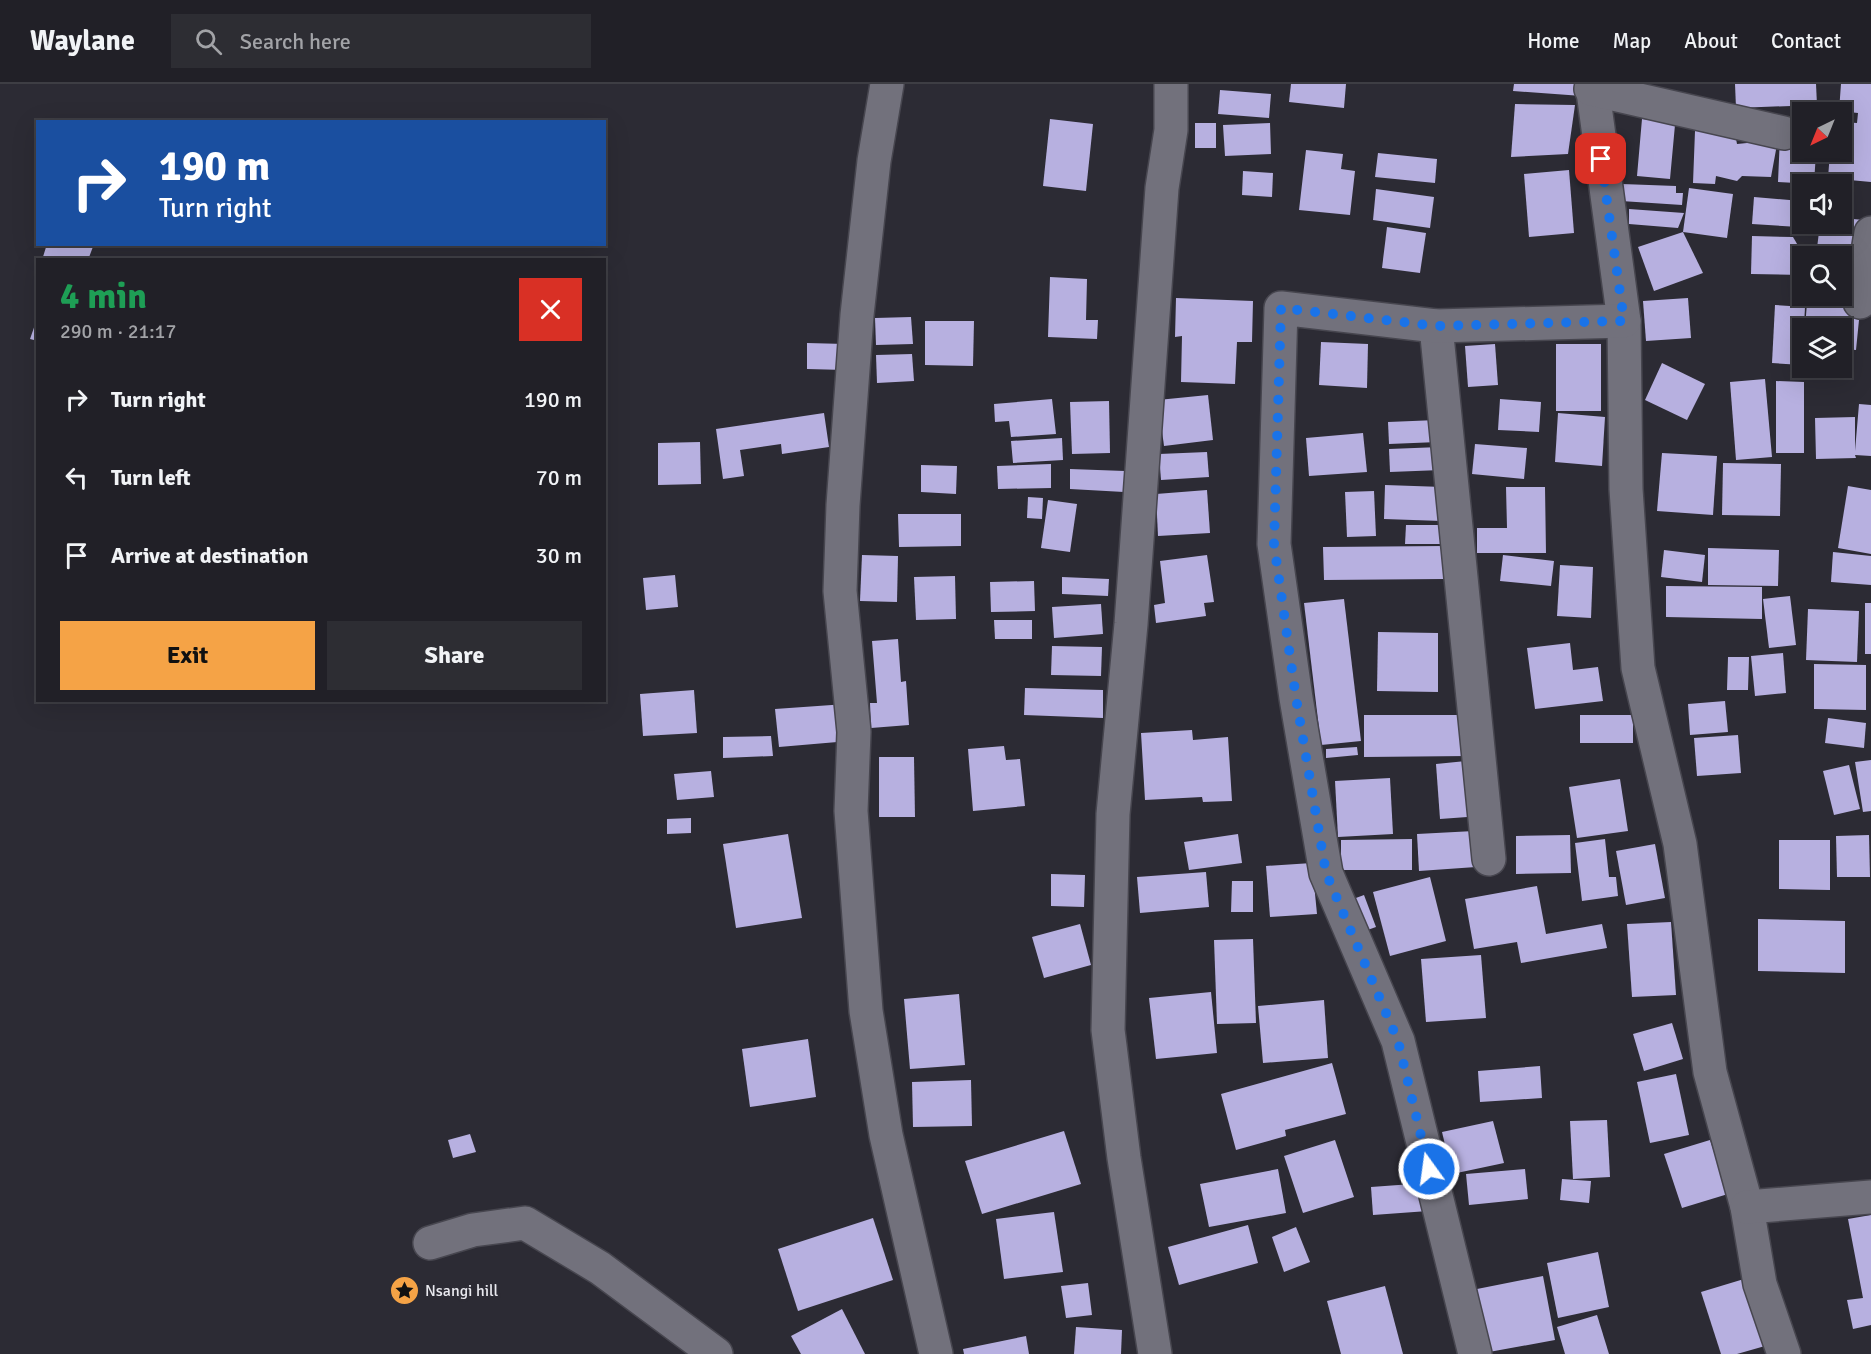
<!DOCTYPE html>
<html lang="en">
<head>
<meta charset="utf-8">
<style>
  :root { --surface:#212027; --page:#2d2d33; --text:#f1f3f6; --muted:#a2a3a7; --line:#3e3e44; --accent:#f5a346 }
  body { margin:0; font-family:Signika,sans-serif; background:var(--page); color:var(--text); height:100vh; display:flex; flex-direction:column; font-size:22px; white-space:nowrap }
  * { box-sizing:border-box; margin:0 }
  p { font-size:20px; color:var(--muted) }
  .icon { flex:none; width:33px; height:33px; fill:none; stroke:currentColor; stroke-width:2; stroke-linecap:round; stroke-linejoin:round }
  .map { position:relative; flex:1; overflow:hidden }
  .panel { position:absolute; left:36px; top:174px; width:570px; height:444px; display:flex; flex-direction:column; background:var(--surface); border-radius:0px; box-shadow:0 6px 24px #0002,0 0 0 2px var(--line) }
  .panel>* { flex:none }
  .banner { position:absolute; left:36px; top:36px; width:570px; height:126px; border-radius:0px; box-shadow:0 6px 24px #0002,0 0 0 2px var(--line); background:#1a4fa0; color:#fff; overflow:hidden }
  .needle { width:39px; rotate:223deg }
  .tools { position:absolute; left:1792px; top:18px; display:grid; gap:12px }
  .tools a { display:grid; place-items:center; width:60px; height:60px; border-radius:0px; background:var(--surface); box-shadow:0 6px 24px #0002,0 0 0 2px var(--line); font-size:30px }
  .pin { position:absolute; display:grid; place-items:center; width:51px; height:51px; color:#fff; margin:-26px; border-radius:12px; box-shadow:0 3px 9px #0006 }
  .me { position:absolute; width:66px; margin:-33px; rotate:346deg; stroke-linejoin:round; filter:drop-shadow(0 0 4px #0008) }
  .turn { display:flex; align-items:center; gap:21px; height:126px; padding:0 24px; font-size:27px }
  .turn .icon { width:78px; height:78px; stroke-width:2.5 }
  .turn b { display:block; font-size:42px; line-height:51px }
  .round { display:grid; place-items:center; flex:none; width:63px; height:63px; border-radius:0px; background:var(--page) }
  .overview { display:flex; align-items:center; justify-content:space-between; height:102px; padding:0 24px }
  h1 { font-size:36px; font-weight:800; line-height:45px; color:#1e9e55 }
  .action { display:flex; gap:12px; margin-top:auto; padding:12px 24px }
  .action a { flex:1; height:69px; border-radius:0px; background:var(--accent); color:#111; font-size:24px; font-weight:800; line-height:69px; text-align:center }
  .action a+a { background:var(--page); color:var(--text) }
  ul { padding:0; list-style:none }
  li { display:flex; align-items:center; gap:18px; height:78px; padding:0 24px }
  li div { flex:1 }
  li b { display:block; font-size:22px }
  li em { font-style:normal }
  header { display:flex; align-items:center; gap:36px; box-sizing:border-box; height:84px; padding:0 30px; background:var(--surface); border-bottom:2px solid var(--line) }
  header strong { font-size:28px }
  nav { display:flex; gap:33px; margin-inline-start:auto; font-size:21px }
  .search { width:420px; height:54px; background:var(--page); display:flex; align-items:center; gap:15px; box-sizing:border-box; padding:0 21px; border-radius:0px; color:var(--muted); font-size:22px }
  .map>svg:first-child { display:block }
  .building { fill:#b7b0e0 }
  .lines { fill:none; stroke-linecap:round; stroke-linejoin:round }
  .minor-casing { stroke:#47464f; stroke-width:36 }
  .minor { stroke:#72717c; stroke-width:33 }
  .route { stroke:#1a73e8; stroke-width:10; stroke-dasharray:0 18 }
  .labels { text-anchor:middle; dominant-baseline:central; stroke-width:6; stroke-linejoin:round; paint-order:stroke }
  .poi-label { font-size:16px; fill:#e9e9ef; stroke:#2c2b34; text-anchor:start }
</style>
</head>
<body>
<header>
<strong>Waylane</strong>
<div class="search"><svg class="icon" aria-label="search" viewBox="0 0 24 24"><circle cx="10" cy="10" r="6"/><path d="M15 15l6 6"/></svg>Search here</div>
<nav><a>Home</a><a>Map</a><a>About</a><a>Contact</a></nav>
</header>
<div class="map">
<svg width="1871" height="1270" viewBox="0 0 1871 1270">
  <rect width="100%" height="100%" fill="#2c2b34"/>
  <g class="building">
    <polygon points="1291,0 1346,0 1344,24 1289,18"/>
    <polygon points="1514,0 1583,0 1582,12 1513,7"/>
    <polygon points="1735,0 1816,0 1817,21 1736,24"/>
    <polygon points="1841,0 1871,0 1871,98 1828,94 1830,68 1842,68 1842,38 1857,39 1858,29 1839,27"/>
    <polygon points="1220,6 1271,10 1269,34 1218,30"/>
    <polygon points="1515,20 1575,21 1568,70 1511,73"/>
    <polygon points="1654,28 1676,30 1670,95 1637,92 1642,35 1653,36"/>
    <polygon points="1050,35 1093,40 1086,107 1043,102"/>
    <rect x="1195" y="39" width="21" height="25"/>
    <polygon points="1270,39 1271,70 1225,72 1223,41"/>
    <polygon points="1734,44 1737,60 1747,59 1758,50 1778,55 1771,93 1742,92 1737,97 1716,92 1715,100 1693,99 1695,47"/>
    <polygon points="1780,52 1803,53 1803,68 1816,68 1814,100 1778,98"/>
    <polygon points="1306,66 1343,70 1341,85 1355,87 1350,131 1299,126"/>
    <polygon points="1378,69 1437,75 1435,99 1375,93"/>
    <polygon points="1569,86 1574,149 1529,153 1524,90"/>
    <polygon points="1243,87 1273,89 1272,113 1242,111"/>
    <polygon points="1622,100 1676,102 1676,109 1683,109 1682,121 1621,117"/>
    <polygon points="1689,104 1733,110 1727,154 1683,148"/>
    <polygon points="1376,105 1434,113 1430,144 1373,136"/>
    <polygon points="1754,113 1801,117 1799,143 1752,140"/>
    <polygon points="1629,125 1684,129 1678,144 1629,140"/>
    <polygon points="1842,134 1864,136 1862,179 1842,176 1842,172 1816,172 1820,140 1842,140"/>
    <polygon points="1387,143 1426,149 1420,189 1382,184"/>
    <polygon points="1683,148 1703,189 1654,207 1638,163"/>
    <polygon points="1752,152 1793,153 1803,170 1802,191 1751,190"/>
    <polygon points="47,160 94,160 88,176 42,176"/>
    <polygon points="1050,193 1087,195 1086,236 1098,236 1097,255 1048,253"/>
    <polygon points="1176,214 1253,217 1252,258 1237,258 1235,300 1181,298 1182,252 1175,253"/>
    <polygon points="1688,214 1691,254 1646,257 1643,217"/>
    <polygon points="1807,219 1860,226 1856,266 1842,265 1842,244 1805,244"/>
    <polygon points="1775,221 1805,223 1802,281 1772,279"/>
    <polygon points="38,232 38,257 30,255"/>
    <polygon points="911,233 913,260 876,261 875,234"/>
    <polygon points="925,237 974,237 973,282 925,281"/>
    <polygon points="1321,258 1368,260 1367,304 1319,301"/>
    <polygon points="807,259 845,260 845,286 807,285"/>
    <polygon points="1495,260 1498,301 1468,303 1465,262"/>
    <rect x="1556" y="260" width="45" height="67"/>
    <polygon points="912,270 914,297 877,299 876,271"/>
    <polygon points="1662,279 1705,300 1687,336 1645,316"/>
    <polygon points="1765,295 1772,373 1736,376 1730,298"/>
    <polygon points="1776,297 1804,298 1804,369 1776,369"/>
    <polygon points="1208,311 1213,356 1164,362 1158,316"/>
    <polygon points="1052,315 1056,350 1011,353 1009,337 995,338 994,320"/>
    <polygon points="1500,315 1541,318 1539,348 1498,346"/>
    <polygon points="1109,317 1110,369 1072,370 1070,318"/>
    <polygon points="1859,320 1871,321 1871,372 1855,371 1856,374 1816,375 1815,334 1855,333 1855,367"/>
    <polygon points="824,329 829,363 782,370 781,360 740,366 744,392 723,395 716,345"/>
    <polygon points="1558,329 1605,333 1602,382 1555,378"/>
    <polygon points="1437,336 1438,358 1389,360 1388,338"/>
    <polygon points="1363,349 1367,388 1309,392 1306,354"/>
    <polygon points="1062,354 1063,376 1013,379 1011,357"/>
    <polygon points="700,358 701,400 658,401 658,359"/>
    <polygon points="1475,360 1527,364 1524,395 1472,390"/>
    <polygon points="1440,363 1441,386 1390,388 1389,365"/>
    <polygon points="1207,368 1209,393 1161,396 1159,370"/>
    <polygon points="1662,369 1717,372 1713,431 1657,427"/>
    <polygon points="1723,379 1781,380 1780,432 1722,431"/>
    <polygon points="1051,380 1051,404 998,405 997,382"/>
    <polygon points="921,381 957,382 956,410 921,408"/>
    <polygon points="1070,385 1125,387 1124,408 1070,405"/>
    <polygon points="1385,401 1443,403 1442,437 1384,435"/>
    <polygon points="1848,402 1871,406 1871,470 1838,464"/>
    <polygon points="1506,403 1545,403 1546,469 1477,469 1477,444 1507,444"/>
    <polygon points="1207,406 1210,449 1158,452 1156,410"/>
    <polygon points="1374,407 1376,452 1347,453 1345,408"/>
    <polygon points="1028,413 1043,414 1042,435 1027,434"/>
    <polygon points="1048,416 1077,420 1070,468 1041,464"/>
    <polygon points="898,430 961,430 961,462 899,463"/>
    <polygon points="1406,441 1440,441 1440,460 1405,460"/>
    <polygon points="1444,462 1444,495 1324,496 1323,463"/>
    <polygon points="1708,464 1779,466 1778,502 1708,501"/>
    <polygon points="1664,466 1705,471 1702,498 1661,493"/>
    <polygon points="1833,468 1871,472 1871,501 1831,498"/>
    <polygon points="862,471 898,472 897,518 860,517"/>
    <polygon points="1207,471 1214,518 1204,519 1206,532 1156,539 1154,521 1165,519 1160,477"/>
    <polygon points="1503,471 1554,477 1551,502 1500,497"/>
    <polygon points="1560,481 1593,483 1591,534 1557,532"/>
    <polygon points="675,491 678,523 646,526 643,494"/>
    <polygon points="955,492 956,535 916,536 914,493"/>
    <polygon points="1062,493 1109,495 1108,512 1062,510"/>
    <polygon points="1034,497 1035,527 991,528 990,498"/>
    <polygon points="1666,502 1762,503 1762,535 1666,533"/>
    <polygon points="1790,512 1796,561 1769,564 1763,515"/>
    <polygon points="1344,515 1361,657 1321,661 1304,519"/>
    <rect x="1865" y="519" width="6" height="51"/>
    <polygon points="1101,520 1103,550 1054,554 1052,523"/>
    <polygon points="1808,525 1859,527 1857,578 1806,576"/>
    <polygon points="994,536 1032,536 1032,555 995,555"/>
    <polygon points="1378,548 1438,549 1438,608 1377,607"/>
    <polygon points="898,555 901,598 906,597 909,641 871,644 870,619 877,619 872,557"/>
    <polygon points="1570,559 1573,586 1598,583 1603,617 1535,625 1527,564"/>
    <polygon points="1052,562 1102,563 1101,592 1051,591"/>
    <polygon points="1783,569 1786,609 1755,612 1751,572"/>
    <polygon points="1728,573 1749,573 1748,606 1727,606"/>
    <polygon points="1814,580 1866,581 1866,626 1814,625"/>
    <polygon points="1025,604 1103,606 1103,634 1024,631"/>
    <polygon points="694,606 697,649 643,652 640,610"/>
    <polygon points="1725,617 1728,648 1690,651 1688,620"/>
    <polygon points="846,620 849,657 779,663 775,625"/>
    <polygon points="1364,631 1469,631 1469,672 1364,673"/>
    <rect x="1580" y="631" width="53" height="28"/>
    <polygon points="1828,634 1866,639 1864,664 1825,659"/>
    <polygon points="1192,646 1193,656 1228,653 1232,717 1203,718 1202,713 1145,716 1141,649"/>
    <polygon points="1738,651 1741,689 1697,692 1694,654"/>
    <polygon points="771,652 773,672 723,674 723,653"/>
    <polygon points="1004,662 1006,676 1020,675 1025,722 973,727 968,665"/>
    <polygon points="1357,663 1358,671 1326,674 1326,665"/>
    <polygon points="879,673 914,673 915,733 879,733"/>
    <polygon points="1476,676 1481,732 1440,735 1436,680"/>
    <polygon points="1871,676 1871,727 1863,728 1855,678"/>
    <polygon points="1849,681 1860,725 1834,731 1823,687"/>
    <polygon points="711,687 714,713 677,716 674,690"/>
    <polygon points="1390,694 1393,750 1338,753 1335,697"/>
    <polygon points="1620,695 1628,747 1577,754 1569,703"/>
    <polygon points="691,734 691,749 667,750 667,735"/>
    <polygon points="1474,747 1476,783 1419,787 1417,750"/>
    <polygon points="788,750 802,834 736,844 723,760"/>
    <polygon points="1238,750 1242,779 1189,786 1184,758"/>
    <polygon points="1570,751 1571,789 1516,790 1516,752"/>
    <polygon points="1869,751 1870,793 1837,793 1836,752"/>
    <polygon points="1412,755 1412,786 1341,786 1341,756"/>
    <polygon points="1605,755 1609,793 1616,793 1618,812 1582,817 1575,759"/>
    <polygon points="1779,756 1830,756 1830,806 1779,805"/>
    <polygon points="1655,760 1665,814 1626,821 1616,767"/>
    <polygon points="1312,779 1317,830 1270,833 1266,782"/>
    <polygon points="1206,788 1209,823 1140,829 1137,793"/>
    <polygon points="1051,790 1085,791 1084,823 1051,822"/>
    <polygon points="1430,793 1446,857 1390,872 1373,808"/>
    <polygon points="1232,797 1253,797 1253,828 1231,828"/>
    <polygon points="1537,802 1546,850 1602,840 1607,864 1521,879 1517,858 1474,865 1465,815"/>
    <polygon points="1364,811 1376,843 1356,850 1345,818"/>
    <polygon points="1758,835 1845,837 1845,889 1758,887"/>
    <polygon points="1671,838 1676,911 1632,913 1627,840"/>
    <polygon points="1080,840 1091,881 1044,894 1032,853"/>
    <polygon points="1253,855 1256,939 1217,940 1214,856"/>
    <polygon points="1481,871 1486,934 1426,938 1421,875"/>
    <polygon points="1211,908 1217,969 1156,975 1149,914"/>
    <polygon points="959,910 965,981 910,985 904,915"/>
    <polygon points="1324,916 1328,974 1263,979 1258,922"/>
    <polygon points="1672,939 1683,975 1644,987 1633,950"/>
    <polygon points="808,955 816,1013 750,1023 742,965"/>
    <polygon points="1332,979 1346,1030 1285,1046 1286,1052 1236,1066 1221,1010"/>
    <polygon points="1540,982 1542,1014 1480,1018 1478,987"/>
    <polygon points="1676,990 1689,1051 1650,1059 1637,998"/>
    <polygon points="971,996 972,1042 913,1043 912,998"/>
    <polygon points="1607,1036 1610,1093 1573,1095 1570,1037"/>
    <polygon points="1493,1037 1504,1079 1452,1090 1442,1048"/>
    <polygon points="1064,1047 1081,1100 982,1130 965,1077"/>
    <polygon points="470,1050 476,1068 453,1074 448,1056"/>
    <polygon points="1335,1056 1354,1113 1303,1129 1284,1072"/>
    <polygon points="1710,1056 1728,1110 1682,1124 1664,1070"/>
    <polygon points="1278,1085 1286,1129 1209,1143 1200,1100"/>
    <polygon points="1525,1085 1528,1115 1469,1121 1466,1090"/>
    <polygon points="1562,1095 1591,1097 1589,1119 1560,1116"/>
    <polygon points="1426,1099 1428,1127 1373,1131 1371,1103"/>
    <polygon points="1054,1128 1063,1188 1004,1195 996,1135"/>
    <polygon points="1871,1131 1871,1241 1853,1245 1847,1216 1863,1214 1848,1135"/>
    <polygon points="873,1134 893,1196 798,1227 778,1165"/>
    <polygon points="1248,1141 1258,1179 1179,1201 1168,1163"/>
    <polygon points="1296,1143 1310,1178 1284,1188 1272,1153"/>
    <polygon points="1598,1168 1609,1223 1558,1234 1547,1179"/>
    <polygon points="1543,1192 1555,1256 1489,1268 1477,1205"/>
    <polygon points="1744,1195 1765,1262 1737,1270 1721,1270 1701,1208"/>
    <polygon points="1088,1199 1092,1231 1066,1234 1061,1202"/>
    <polygon points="1385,1202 1403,1270 1341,1270 1327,1217"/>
    <polygon points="842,1225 865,1270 801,1270 791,1252"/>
    <polygon points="1597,1231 1609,1270 1565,1270 1557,1243"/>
    <polygon points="1076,1243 1122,1246 1121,1270 1074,1270"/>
    <polygon points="1026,1252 1029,1270 964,1270 963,1265"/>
  </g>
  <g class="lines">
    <defs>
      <g id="minor">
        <polyline points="887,0 874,77 857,231 843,421 840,507 854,648 851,727 866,927 886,1051 936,1270"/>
        <polyline points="1592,0 1624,237 1626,405 1638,584 1680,760 1710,988 1747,1123 1760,1200 1784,1270"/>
        <polyline points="1591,5 1784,49"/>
        <polyline points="1860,218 1871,149"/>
        <polyline points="1436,242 1489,775"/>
        <polyline points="1747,1123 1871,1113"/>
        <polyline points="430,1159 473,1146 525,1139 600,1184 716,1270"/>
        <polyline points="1155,1270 1124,1074 1108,946 1113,730 1131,540 1162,104 1171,46 1171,0"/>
        <polyline points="1475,1270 1398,957 1326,789 1296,614 1274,460 1281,224 1436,242 1624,237"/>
      </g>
    </defs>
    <use href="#minor" class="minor-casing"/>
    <use href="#minor" class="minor"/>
  </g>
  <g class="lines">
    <polyline class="route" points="1429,1085 1398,957 1326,789 1296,614 1274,460 1281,224 1436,242 1624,237 1601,75"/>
  </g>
  <defs>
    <symbol id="sight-disc" viewBox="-11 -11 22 22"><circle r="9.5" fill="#f5a346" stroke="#2c2b34"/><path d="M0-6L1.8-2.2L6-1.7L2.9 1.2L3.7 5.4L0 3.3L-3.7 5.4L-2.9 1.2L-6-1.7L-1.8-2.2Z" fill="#111"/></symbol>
  </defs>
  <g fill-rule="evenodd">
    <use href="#sight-disc" x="388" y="1190" width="33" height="33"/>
  </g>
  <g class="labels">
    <g class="poi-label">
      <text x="425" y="1207">Nsangi hill</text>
    </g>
  </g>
</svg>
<div class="tools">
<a><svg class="needle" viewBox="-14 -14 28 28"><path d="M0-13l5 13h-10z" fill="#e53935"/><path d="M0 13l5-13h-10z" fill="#a2a3a7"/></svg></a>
<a><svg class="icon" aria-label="sound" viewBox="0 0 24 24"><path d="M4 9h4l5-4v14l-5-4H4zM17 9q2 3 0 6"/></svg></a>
<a><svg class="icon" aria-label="search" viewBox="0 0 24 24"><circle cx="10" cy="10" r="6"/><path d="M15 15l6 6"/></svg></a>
<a><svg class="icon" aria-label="layers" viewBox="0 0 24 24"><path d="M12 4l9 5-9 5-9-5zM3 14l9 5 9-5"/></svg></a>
</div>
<div class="pin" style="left:1601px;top:75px;background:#d93025"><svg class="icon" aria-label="arrive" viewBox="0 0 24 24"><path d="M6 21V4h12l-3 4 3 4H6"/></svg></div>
<svg class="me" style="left:1429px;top:1085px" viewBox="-20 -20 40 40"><circle r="17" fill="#1a73e8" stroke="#fff" stroke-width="3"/><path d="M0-11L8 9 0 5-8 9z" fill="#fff"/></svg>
<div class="banner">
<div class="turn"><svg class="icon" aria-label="right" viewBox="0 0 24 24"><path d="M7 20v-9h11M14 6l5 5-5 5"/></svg><div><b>190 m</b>Turn right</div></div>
</div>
<section class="panel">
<div class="overview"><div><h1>4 min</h1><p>290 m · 21:17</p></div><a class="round" style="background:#d93025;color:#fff"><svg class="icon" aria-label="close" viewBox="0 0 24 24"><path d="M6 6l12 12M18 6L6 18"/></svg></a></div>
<ul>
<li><svg class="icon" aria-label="right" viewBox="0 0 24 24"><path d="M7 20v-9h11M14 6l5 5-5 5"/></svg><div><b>Turn right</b></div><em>190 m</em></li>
<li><svg class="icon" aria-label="left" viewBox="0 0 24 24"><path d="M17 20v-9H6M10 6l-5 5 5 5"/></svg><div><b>Turn left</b></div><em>70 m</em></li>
<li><svg class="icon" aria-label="arrive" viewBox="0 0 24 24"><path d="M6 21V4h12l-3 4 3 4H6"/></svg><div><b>Arrive at destination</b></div><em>30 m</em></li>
</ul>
<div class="action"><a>Exit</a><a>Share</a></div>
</section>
</div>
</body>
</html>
